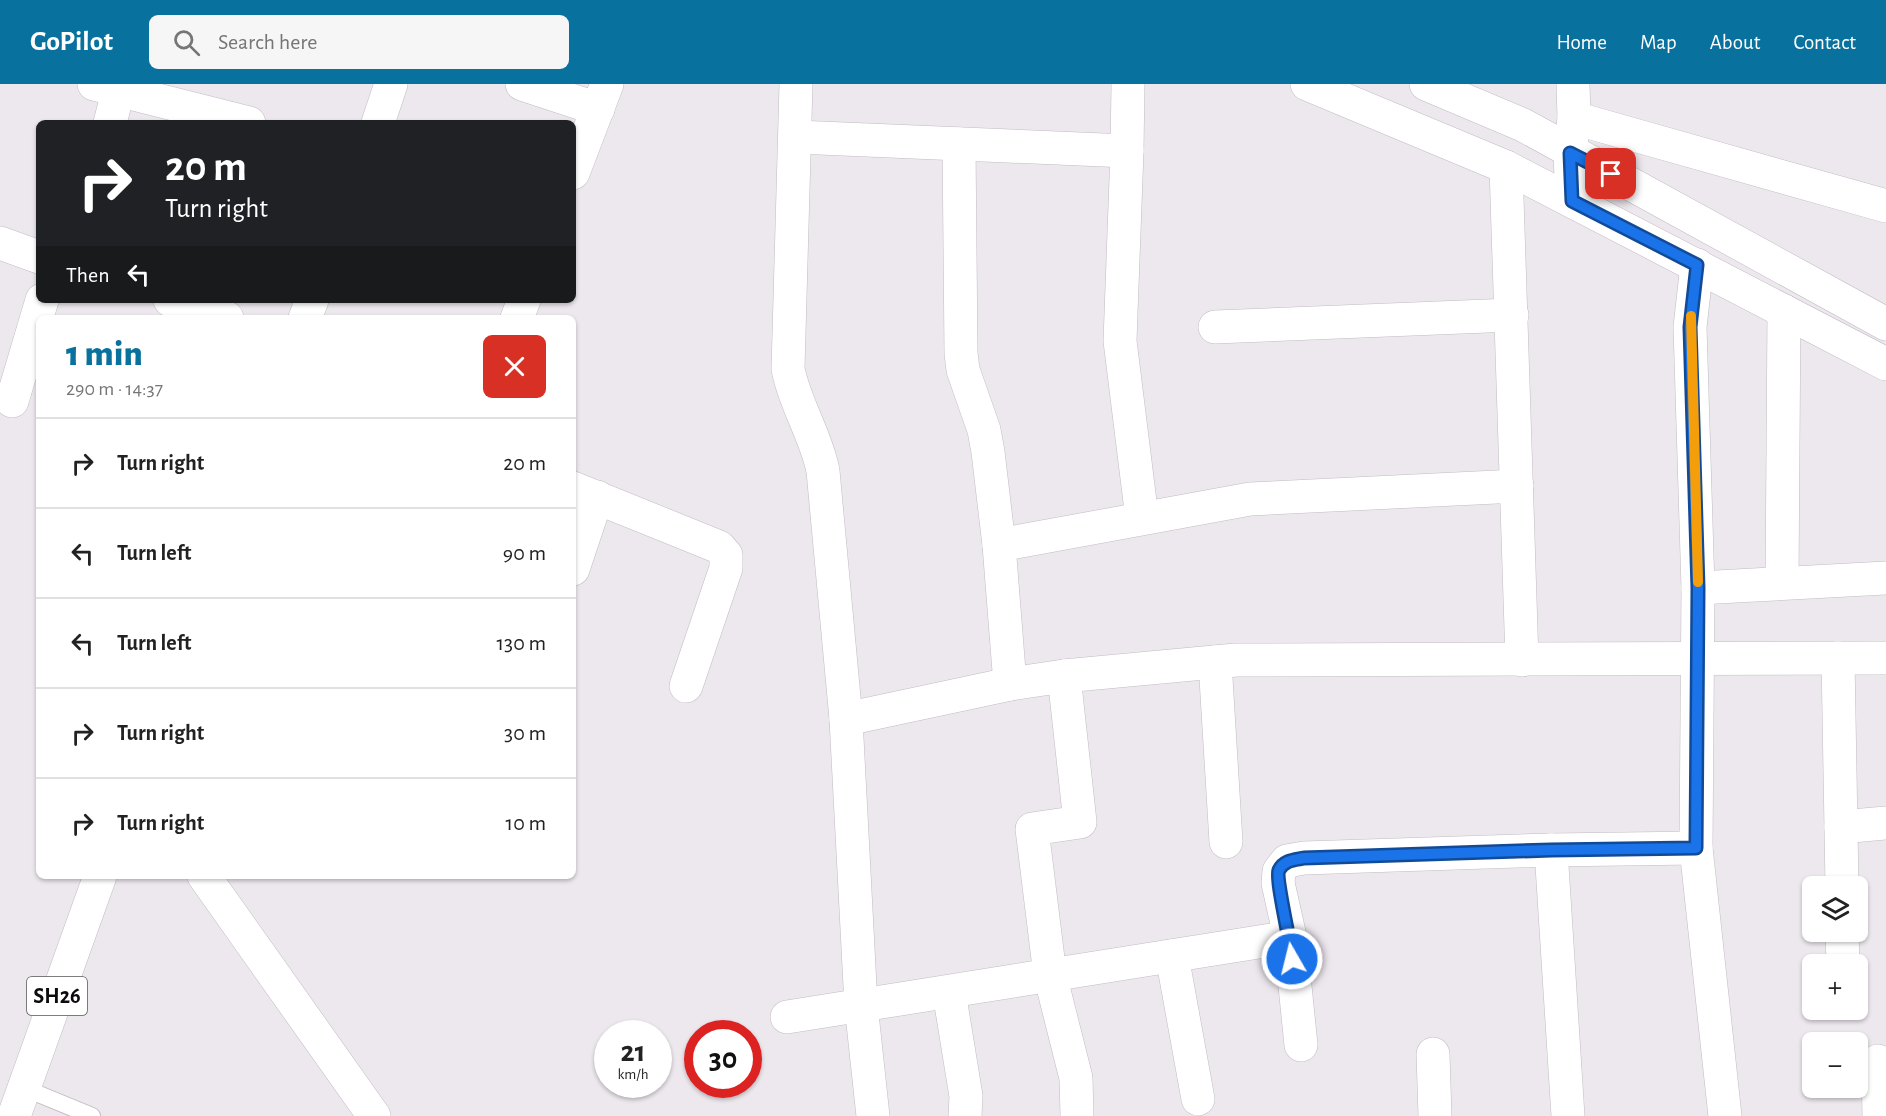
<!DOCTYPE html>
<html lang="en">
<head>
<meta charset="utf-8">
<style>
  :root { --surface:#fff; --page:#f6f6f6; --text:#222; --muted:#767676; --line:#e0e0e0; --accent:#08719d }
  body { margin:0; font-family:"Alegreya Sans",sans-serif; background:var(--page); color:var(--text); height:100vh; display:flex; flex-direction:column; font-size:22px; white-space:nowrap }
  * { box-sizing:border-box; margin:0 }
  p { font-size:20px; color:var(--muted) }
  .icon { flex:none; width:33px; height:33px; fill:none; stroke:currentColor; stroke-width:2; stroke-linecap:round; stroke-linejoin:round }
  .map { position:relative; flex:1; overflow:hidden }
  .panel { position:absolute; left:36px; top:231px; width:540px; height:564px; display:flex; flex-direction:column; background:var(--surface); border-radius:9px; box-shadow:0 2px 4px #0004 }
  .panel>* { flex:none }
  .hud { position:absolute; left:36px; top:36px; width:540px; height:183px; border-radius:9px; box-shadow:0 2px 4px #0004; background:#202124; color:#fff; overflow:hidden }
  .buttons { position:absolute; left:1802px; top:792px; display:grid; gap:12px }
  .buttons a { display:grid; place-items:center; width:66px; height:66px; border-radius:9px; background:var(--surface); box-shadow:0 2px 4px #0004; font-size:30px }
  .speed { position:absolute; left:594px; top:936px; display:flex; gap:12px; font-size:30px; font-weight:700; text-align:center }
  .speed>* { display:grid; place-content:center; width:78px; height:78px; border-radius:50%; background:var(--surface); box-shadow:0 2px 4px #0004; line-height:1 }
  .speed small { font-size:15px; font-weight:400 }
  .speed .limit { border:9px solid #d22; background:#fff; color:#111 }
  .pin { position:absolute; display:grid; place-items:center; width:51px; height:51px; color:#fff; margin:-26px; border-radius:12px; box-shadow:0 3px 9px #0006 }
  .me { position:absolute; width:66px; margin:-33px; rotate:352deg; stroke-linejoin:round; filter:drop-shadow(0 0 4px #0008) }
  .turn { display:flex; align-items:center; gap:21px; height:126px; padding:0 30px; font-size:27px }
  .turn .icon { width:78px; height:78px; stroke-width:2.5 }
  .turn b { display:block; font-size:42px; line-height:51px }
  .then { display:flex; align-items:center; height:57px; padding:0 30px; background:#0003; gap:12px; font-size:22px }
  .round { display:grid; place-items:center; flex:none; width:63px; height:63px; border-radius:9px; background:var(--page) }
  .summary { display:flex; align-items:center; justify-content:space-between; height:102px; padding:0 30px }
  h1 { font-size:36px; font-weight:800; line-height:45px; color:var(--accent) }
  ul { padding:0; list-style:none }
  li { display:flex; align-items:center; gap:18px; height:90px; padding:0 30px; border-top:2px solid var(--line) }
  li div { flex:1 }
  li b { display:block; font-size:22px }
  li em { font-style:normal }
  header { display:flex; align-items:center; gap:36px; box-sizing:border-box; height:84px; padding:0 30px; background:var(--accent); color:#fff }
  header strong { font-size:28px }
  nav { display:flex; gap:33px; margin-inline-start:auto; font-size:21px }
  .search { width:420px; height:54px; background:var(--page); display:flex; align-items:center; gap:15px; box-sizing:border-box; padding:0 21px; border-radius:9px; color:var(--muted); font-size:22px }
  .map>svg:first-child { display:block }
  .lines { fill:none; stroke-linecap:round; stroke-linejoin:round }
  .service-casing { stroke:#c1bcc2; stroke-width:18 }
  .minor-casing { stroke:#c1bcc2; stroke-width:34 }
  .tertiary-casing { stroke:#c1bcc2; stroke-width:34 }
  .primary-casing { stroke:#c1bcc2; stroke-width:34 }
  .service { stroke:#fff; stroke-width:16 }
  .minor { stroke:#fff; stroke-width:33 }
  .tertiary { stroke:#fff; stroke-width:33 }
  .primary { stroke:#fff; stroke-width:33 }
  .route-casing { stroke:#114b97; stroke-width:15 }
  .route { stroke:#1a73e8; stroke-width:10 }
  .slow { stroke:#f59e0b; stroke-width:10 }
  .labels { text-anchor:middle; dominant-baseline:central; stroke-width:6; stroke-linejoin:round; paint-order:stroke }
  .shield { fill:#fff; stroke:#565456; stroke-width:1.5 }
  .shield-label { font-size:22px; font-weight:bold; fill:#0d0b0d }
</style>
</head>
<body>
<header>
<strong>GoPilot</strong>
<div class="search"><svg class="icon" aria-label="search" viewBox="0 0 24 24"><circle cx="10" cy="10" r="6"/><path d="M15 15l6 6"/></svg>Search here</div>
<nav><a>Home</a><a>Map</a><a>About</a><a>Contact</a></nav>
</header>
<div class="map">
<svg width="1886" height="1032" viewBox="0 0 1886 1032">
  <rect width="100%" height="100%" fill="#ede8ee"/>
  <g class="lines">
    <defs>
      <polyline id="service" points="24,1004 92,1032"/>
      <g id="minor">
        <polyline points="94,0 249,39"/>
        <polyline points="522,0 598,25"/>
        <path d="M 796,0 L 788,285 C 795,321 816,351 823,387 L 846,635 L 861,921 L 873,1032"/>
        <polyline points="1128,0 1127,67 1120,257 1142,434"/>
        <polyline points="1574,34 1886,122"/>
        <polyline points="110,39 120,0"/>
        <polyline points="796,53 1127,67"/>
        <polyline points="959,60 961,269 963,286 984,346 988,368 999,461 1010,600"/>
        <polyline points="1506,83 1522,576"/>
        <polyline points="573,89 607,0"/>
        <polyline points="1572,117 1570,69 1574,34 1573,0"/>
        <polyline points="0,159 39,173"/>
        <polyline points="1697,181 1690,243 1698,504 1696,764 1725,1032"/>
        <polyline points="170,216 227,234"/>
        <polyline points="517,234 524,216"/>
        <polyline points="1215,243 1512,231"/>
        <polyline points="12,317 42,216"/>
        <polyline points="573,404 719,463 726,471 726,484 686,602"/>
        <polyline points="999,461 1250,415 1517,402"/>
        <polyline points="573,485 597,413"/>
        <polyline points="1782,499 1784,227"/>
        <polyline points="1698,504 1886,494"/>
        <polyline points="1838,574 1842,802"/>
        <polyline points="1215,578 1226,758"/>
        <polyline points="1064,592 1080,738 1032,745 1050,891 1076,994 1077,1032"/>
        <polyline points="846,635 1010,600 1064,592 1236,576 1886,574"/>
        <polyline points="1841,743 1886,739"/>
        <polyline points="1551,766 1568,1032"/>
        <polyline points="204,792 374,1032"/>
        <polyline points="1842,848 1843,880"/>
        <polyline points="1172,872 1198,1015"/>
        <polyline points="949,908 966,1012 965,1032"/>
        <polyline points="787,933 1290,853"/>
        <polyline points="1301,961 1290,853 1278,799 1279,787 1287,777 1304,774 1551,766 1696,764"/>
        <polyline points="1433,970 1435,1032"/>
        <polyline points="1878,977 1879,1032"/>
      </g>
      <g id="tertiary">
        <polyline points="1307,0 1506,83 1886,280"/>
        <polyline points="1426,0 1523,41 1886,240"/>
      </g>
      <g id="primary">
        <polyline points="378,39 391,0"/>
        <polyline points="305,234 312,216"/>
        <polyline points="14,1032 100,792"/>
      </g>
    </defs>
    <use href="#service" class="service-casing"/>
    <use href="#minor" class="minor-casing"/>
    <use href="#tertiary" class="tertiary-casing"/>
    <use href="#primary" class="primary-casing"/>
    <use href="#service" class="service"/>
    <use href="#minor" class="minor"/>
    <use href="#tertiary" class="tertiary"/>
    <use href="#primary" class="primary"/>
  </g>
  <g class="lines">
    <defs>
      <path id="route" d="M 1292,875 C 1291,859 1275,794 1279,786 C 1284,776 1294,776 1304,774 L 1551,766 L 1696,764 L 1698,504 L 1690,243 L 1697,181 L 1572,117 L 1570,69 L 1611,90"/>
    </defs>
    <use href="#route" class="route-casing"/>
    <use href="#route" class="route"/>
    <polyline class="slow" points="1691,232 1698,498"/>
  </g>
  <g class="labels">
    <rect class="shield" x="27" y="893" width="60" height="38" rx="4.5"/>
    <g class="shield-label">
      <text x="57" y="912">SH26</text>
    </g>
  </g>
</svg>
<div class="buttons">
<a><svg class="icon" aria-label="layers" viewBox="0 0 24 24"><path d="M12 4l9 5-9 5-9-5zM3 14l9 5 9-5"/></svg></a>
<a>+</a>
<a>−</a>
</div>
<div class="speed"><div>21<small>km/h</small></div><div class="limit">30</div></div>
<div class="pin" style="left:1611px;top:90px;background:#d93025"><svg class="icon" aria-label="arrive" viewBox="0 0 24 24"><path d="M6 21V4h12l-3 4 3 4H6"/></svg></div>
<svg class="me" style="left:1292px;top:875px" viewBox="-20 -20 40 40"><circle r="17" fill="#1a73e8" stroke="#fff" stroke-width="3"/><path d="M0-11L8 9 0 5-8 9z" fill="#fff"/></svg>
<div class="hud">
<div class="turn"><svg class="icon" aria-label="right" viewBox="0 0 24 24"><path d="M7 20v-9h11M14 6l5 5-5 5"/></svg><div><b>20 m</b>Turn right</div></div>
<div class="then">Then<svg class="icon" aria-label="left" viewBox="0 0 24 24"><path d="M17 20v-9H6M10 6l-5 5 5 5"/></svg></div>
</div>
<section class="panel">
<div class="summary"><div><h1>1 min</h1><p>290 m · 14:37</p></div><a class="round" style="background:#d93025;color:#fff"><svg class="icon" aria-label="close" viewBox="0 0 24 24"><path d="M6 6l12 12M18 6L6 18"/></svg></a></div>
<ul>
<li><svg class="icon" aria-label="right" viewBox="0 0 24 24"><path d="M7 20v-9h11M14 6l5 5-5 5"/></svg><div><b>Turn right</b></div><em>20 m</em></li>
<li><svg class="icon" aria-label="left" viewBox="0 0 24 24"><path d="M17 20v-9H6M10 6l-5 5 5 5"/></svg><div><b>Turn left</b></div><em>90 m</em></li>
<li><svg class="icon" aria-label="left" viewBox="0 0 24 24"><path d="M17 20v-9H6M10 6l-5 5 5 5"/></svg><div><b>Turn left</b></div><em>130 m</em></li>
<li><svg class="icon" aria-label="right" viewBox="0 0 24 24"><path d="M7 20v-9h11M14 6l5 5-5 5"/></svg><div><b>Turn right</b></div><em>30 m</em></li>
<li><svg class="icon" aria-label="right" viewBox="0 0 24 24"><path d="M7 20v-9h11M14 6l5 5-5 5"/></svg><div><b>Turn right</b></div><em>10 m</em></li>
</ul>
</section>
</div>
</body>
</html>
